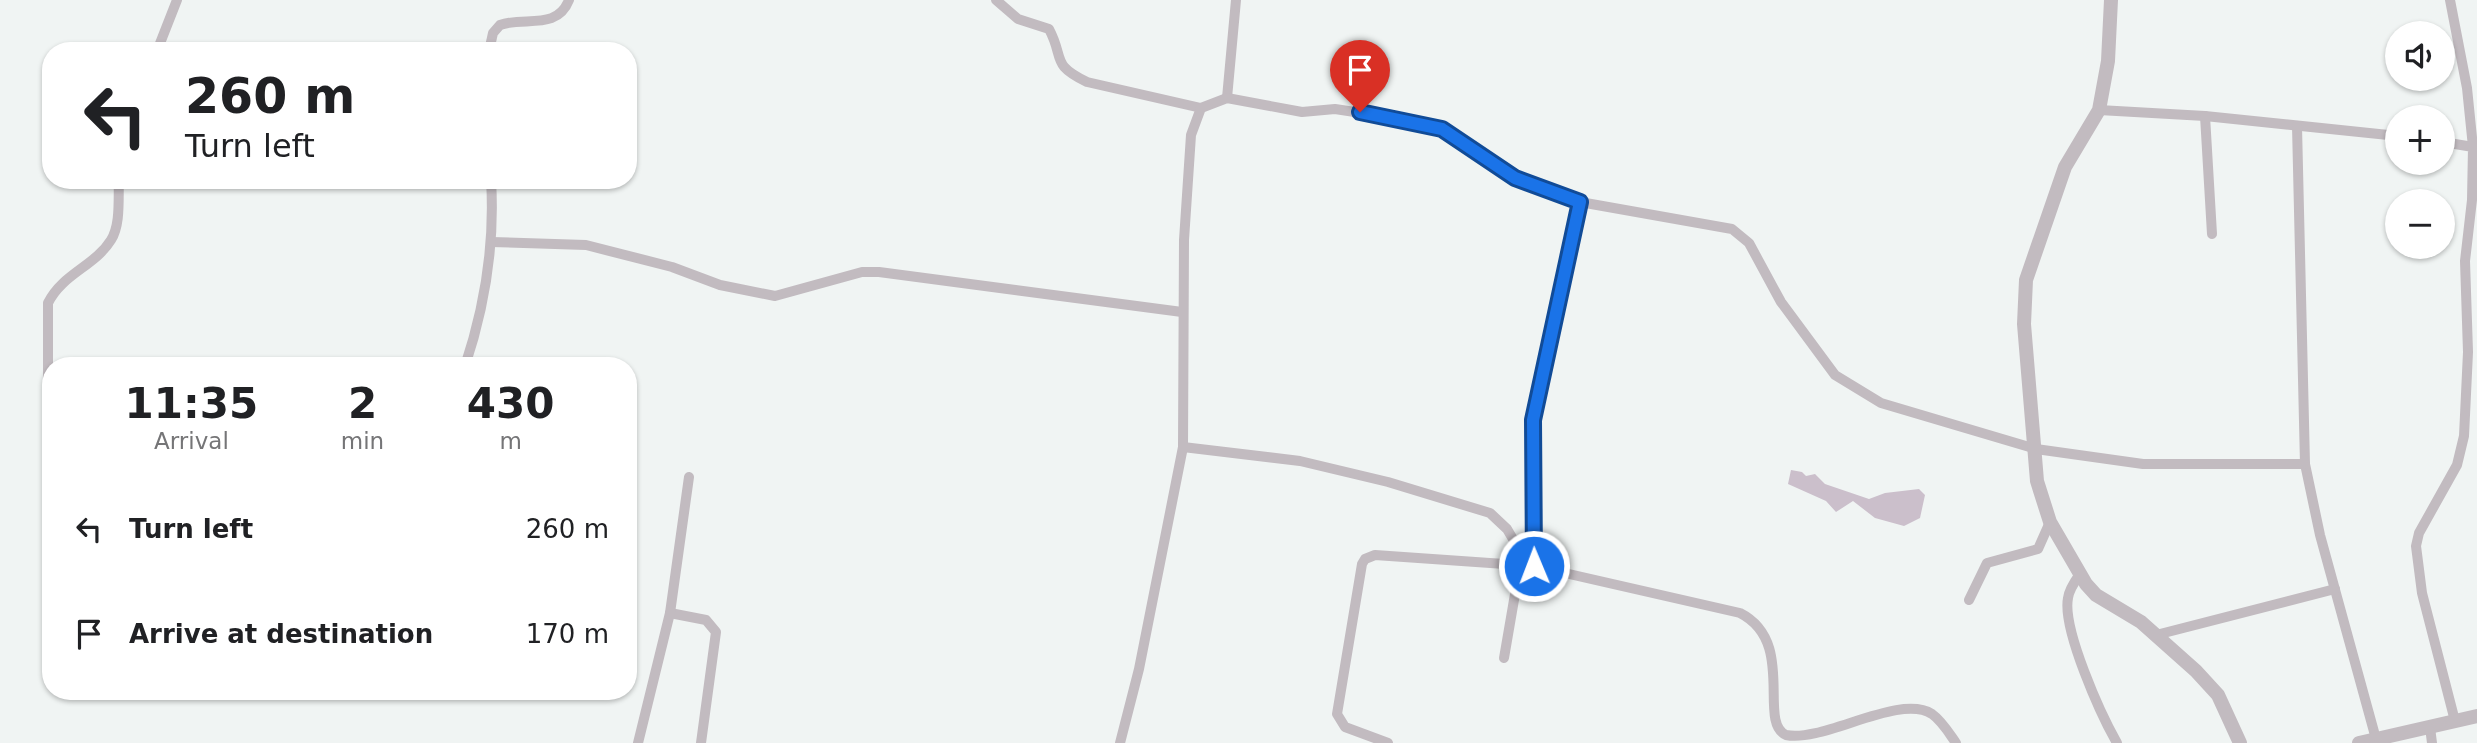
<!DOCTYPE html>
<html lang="en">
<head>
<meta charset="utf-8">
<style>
  :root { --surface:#fff; --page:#f2f2f2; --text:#202124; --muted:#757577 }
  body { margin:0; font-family:"DejaVu Sans",sans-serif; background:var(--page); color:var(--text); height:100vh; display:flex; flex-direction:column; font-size:26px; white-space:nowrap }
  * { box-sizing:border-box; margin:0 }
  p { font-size:23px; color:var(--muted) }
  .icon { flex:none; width:38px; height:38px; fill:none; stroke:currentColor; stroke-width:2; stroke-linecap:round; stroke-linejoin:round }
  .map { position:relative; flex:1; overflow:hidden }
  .panel { position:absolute; left:42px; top:357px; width:595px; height:343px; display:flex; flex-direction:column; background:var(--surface); border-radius:28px; box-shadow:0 2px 5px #0004 }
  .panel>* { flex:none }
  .banner { position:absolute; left:42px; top:42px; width:595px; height:147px; border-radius:28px; box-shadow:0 2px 5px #0004; background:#fff; color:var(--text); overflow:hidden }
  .buttons { position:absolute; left:2385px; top:21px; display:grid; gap:14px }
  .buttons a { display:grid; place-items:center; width:70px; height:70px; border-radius:50%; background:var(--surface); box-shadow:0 2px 5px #0004; font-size:35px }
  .pin { position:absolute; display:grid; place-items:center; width:60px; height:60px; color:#fff; margin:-72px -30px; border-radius:50% 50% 50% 0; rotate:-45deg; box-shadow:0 0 7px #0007 }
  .pin .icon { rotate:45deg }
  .me { position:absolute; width:77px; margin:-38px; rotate:359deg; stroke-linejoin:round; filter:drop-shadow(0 0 5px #0008) }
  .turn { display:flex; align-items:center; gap:24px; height:147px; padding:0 28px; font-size:32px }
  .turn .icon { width:91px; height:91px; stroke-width:2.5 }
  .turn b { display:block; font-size:49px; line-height:60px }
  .eta { display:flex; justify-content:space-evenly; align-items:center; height:119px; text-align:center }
  .eta b { font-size:42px; font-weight:700; line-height:49px }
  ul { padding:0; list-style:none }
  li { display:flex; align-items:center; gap:21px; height:105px; padding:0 28px }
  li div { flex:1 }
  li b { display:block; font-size:26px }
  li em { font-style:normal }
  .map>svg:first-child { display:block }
  .water { fill:#cbbfcb }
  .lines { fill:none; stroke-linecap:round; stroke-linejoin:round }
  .minor { stroke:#c2bbc0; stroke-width:10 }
  .tertiary { stroke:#c2bbc0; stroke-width:14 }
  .route-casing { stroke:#114b97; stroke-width:18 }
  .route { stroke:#1a73e8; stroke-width:12 }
</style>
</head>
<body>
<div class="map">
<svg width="2477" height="743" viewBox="0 0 2477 743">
  <rect width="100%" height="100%" fill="#f0f4f3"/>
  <polygon class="water" points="1791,470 1802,472 1806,476 1815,474 1825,484 1869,499 1885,493 1919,489 1925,495 1920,518 1904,526 1875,518 1853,501 1836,512 1826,501 1788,484"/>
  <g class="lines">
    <g class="minor">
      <path d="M 996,0 L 1018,19 L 1049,29 C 1065,59 1050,64 1087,82 L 1201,108"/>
      <polyline points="2450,0 2467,88 2473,147"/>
      <polyline points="157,51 177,0"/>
      <path d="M 489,51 L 493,33 L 500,25 C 524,16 557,31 569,0"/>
      <polyline points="1227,98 1236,0"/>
      <polyline points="2099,110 2205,116 2398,136"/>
      <polyline points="2205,116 2212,234"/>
      <polyline points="2297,126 2305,464 2320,535 2376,739"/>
      <polyline points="2443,142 2473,147 2472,200 2465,261 2468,352 2464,436 2457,465 2419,533 2416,546 2422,593 2455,721"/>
      <polyline points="491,242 586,245 672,267 720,285 775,296 862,272 879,272 1182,312"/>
      <path d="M 465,366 C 485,306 495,244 491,180"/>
      <polyline points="1183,447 1300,461 1388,482 1490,513 1507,529 1529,566"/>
      <path d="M 51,497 L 48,472 L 48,303 C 62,274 95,266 111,240 C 121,224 118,198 119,180"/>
      <polyline points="1534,566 1533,420 1580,202"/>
      <path d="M 2080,574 C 2075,581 2069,590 2068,598 C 2062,629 2101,715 2117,743"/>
      <polyline points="1969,600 1987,563 2038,549 2050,522"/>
      <polyline points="670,613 706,620 716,632 701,743"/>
      <polyline points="2156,635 2335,589"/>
      <polyline points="1504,658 1520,565"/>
      <polyline points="2430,727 2432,743"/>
      <polyline points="638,743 670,613 689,477"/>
      <polyline points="1120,743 1139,669 1183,447 1184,240 1191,135 1201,108 1227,98 1302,112 1335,109 1420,122 1442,129 1515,178 1544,191 1580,202 1732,229 1749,243 1781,302 1835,375 1881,403 2036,449 2143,464 2305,464"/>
      <path d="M 1388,743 L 1345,727 L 1337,714 L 1362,564 L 1365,559 L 1375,555 L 1534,566 L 1740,613 C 1797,642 1757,722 1786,735 C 1823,743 1899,693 1932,714 C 1942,721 1949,733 1956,743"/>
    </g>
    <g class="tertiary">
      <polyline points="2111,0 2108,61 2099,110 2065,167 2026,280 2024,324 2037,481 2050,522 2086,584 2096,595 2141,622 2196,671 2218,695 2240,743"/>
      <polyline points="2359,743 2477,716"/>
    </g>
  </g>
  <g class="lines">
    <defs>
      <polyline id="route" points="1360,112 1442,129 1515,178 1580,202 1533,420 1534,566"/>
    </defs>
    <use href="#route" class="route-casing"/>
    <use href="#route" class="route"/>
  </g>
</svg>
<div class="buttons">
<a><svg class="icon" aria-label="sound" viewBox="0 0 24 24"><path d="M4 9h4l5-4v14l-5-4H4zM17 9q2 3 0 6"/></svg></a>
<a>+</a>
<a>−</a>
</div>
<div class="pin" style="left:1360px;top:112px;background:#d93025"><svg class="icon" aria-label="arrive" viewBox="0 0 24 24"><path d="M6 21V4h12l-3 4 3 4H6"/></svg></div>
<svg class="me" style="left:1534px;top:566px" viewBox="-20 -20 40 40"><circle r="17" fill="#1a73e8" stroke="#fff" stroke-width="3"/><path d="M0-11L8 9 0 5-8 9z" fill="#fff"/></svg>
<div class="banner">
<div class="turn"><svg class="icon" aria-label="left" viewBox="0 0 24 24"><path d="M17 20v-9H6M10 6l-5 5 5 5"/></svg><div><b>260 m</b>Turn left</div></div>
</div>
<section class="panel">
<div class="eta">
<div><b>11:35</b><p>Arrival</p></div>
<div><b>2</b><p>min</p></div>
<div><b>430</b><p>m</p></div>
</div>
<ul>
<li><svg class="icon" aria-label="left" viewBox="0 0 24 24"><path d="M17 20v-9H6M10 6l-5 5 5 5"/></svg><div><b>Turn left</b></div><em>260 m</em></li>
<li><svg class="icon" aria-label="arrive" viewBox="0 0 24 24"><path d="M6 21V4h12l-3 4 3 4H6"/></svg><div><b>Arrive at destination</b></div><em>170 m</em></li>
</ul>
</section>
</div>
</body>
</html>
